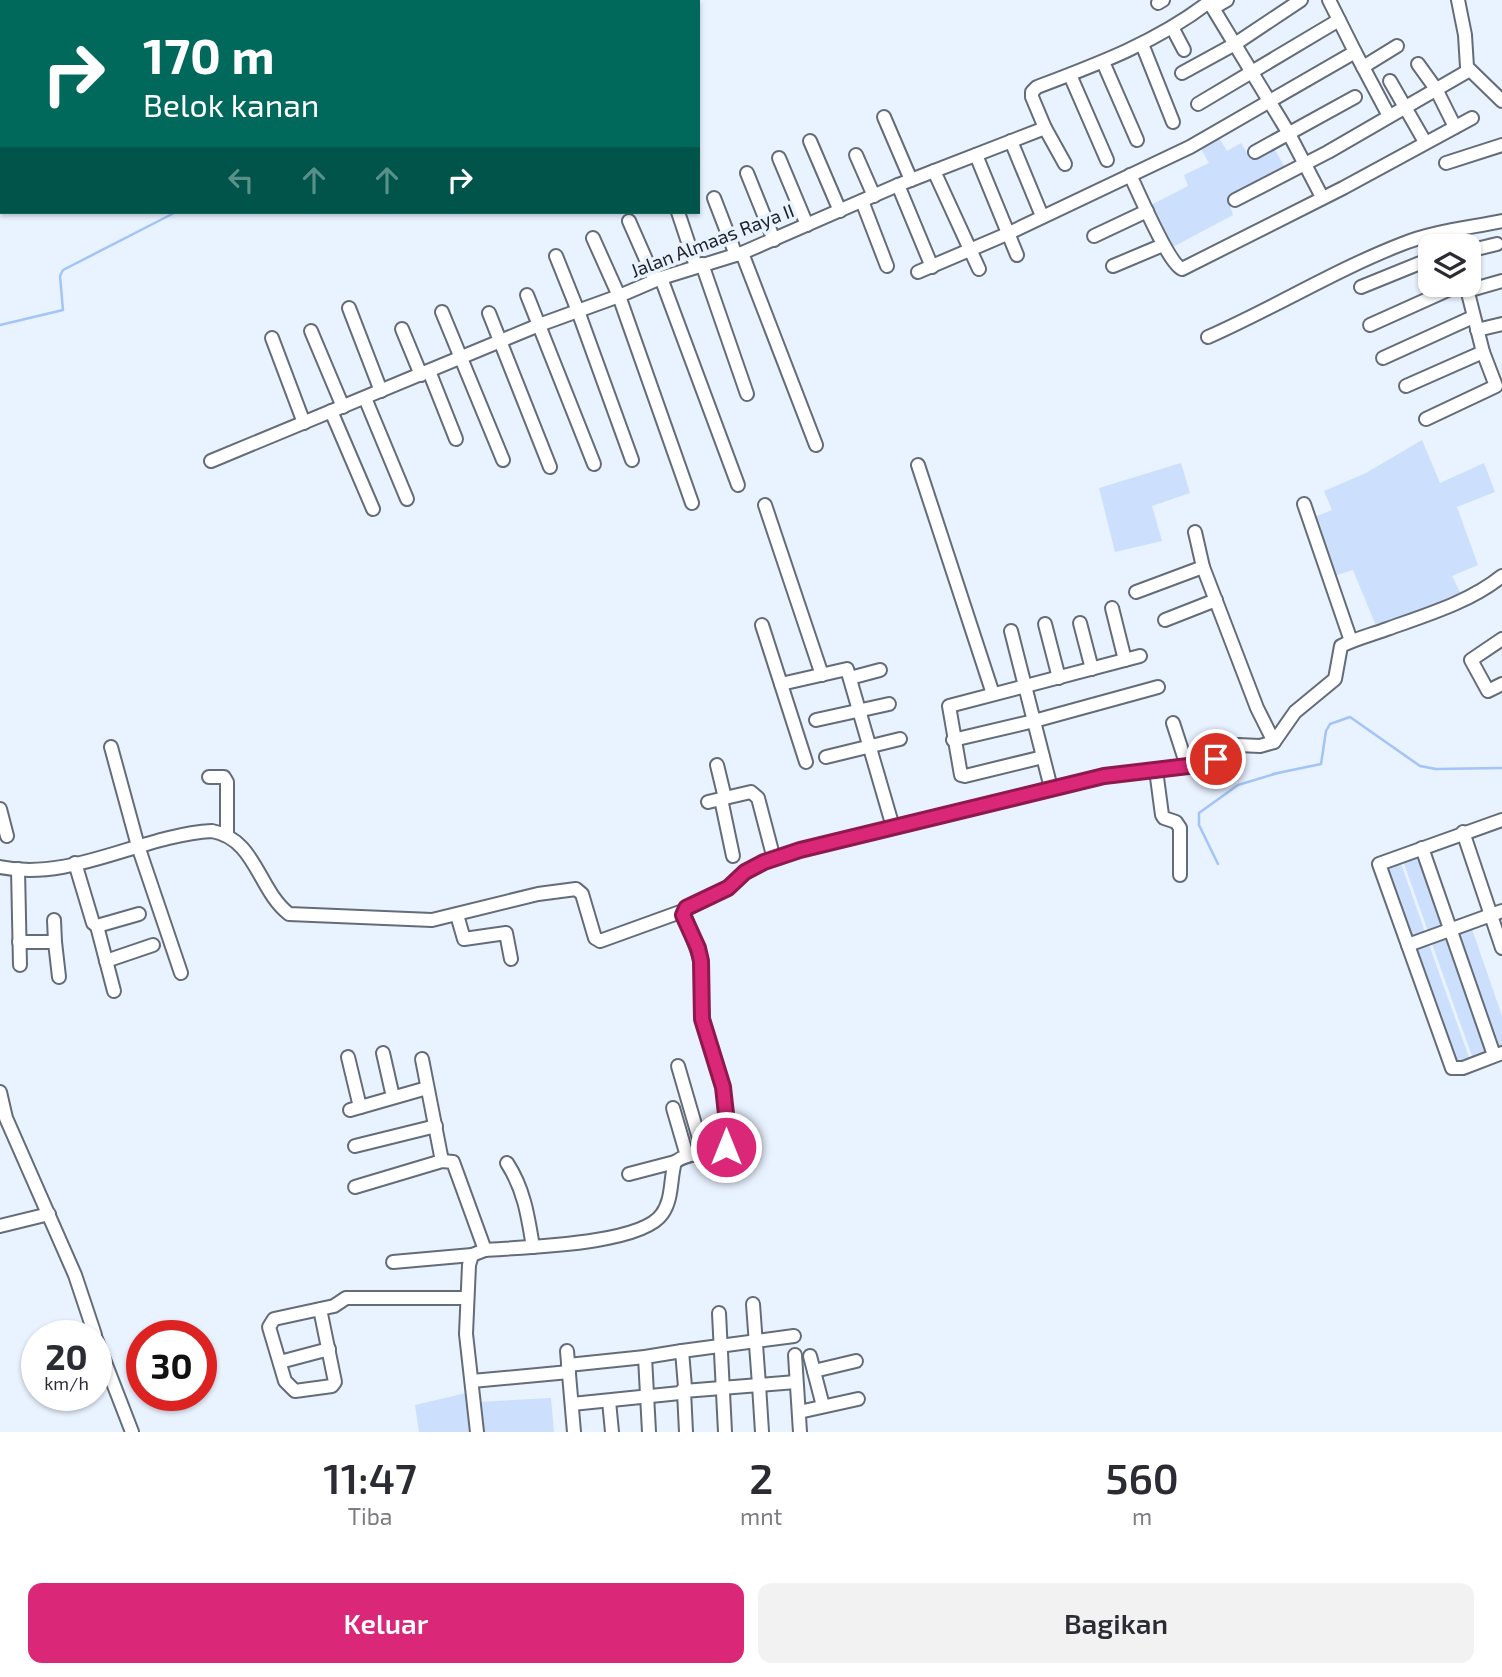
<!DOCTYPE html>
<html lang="id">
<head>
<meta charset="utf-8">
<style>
  :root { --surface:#fff; --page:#f2f2f3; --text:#2b2b33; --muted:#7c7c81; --accent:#db2777 }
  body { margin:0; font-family:"Exo 2",sans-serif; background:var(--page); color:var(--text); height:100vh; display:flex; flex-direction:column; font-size:26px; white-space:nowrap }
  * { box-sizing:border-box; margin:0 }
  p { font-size:23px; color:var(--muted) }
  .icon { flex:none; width:38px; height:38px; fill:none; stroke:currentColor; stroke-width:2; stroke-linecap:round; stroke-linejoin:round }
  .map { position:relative; height:1432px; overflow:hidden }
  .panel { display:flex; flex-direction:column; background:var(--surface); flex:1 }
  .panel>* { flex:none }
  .hud { position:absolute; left:0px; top:0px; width:700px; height:214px; box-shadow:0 2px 5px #0004; background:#00695c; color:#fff; overflow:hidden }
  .buttons { position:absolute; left:1418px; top:234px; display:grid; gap:14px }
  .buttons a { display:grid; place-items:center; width:63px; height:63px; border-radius:14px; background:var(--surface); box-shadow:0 2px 5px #0004; font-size:35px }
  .speed { position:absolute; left:21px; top:1320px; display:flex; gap:14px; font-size:35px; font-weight:700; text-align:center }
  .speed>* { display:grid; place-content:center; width:91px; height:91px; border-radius:50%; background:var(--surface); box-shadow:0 2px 5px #0004; line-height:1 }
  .speed small { font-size:18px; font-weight:400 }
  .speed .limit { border:10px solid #d22; background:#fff; color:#111 }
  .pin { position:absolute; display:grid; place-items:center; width:60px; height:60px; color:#fff; margin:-30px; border:4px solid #fff; border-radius:50%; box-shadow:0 2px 7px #0007 }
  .me { position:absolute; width:77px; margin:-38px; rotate:0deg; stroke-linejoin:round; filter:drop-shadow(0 0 5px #0008) }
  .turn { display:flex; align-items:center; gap:24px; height:147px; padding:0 28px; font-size:32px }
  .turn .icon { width:91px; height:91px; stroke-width:2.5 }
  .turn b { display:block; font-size:49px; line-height:60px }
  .lanes { display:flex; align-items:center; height:66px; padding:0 28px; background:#0003; justify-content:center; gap:35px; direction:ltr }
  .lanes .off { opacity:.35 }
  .eta { display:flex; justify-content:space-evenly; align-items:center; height:119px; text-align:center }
  .eta b { font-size:42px; font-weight:600; line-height:49px }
  .action { display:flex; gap:14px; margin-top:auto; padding:14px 28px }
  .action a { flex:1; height:80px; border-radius:14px; background:var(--accent); color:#fff; font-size:28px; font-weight:600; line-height:80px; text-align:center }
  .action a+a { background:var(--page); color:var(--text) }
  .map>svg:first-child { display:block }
  .green { fill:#ccdffd }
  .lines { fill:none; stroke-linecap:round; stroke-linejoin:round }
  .stream { stroke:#a2c4f6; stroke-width:2.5 }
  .minor-casing { stroke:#646c77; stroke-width:16 }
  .minor { stroke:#fff; stroke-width:12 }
  .route-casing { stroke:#8e194d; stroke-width:18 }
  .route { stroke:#db2777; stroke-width:12 }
  .labels { text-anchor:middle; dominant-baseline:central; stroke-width:7; stroke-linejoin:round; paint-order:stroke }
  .street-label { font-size:19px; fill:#1d2125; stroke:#e9f2ff }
</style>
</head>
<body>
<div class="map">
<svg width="1502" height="1432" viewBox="0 0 1502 1432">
  <rect width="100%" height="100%" fill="#e9f2ff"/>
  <g class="green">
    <polygon points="1219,138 1227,151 1241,143 1250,158 1272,145 1286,169 1228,200 1233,215 1171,248 1149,206 1188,186 1184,175 1209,163 1200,147"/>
    <polygon points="1422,440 1440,483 1484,463 1495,492 1457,507 1478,565 1452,576 1461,594 1377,628 1353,570 1334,576 1312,518 1332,510 1324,491 1366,473"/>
    <polygon points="1181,463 1190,493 1152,506 1162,541 1115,552 1099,488"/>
    <polygon points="1417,853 1444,929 1429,934 1402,858"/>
    <polygon points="1399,858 1426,935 1411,941 1384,864"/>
    <polygon points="1472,929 1502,1016 1502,1049 1496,1051 1456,934"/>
    <polygon points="1447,935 1489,1054 1473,1059 1431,941"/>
    <polygon points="1428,942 1470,1060 1455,1065 1413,948"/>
    <polygon points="466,1393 470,1432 419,1432 415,1405"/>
    <polygon points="551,1398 554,1432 481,1432 478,1402"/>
  </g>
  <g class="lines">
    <g class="stream">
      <polyline points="282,0 283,2"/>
      <polyline points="0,325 63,310 60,276 63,270 176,212"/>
      <polyline points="1218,864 1199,825 1199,813 1238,785 1278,773 1273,774 1321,764 1326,731 1330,724 1350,717 1420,766 1436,769 1502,768"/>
    </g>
    <defs>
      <g id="minor">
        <polyline points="40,0 44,2"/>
        <polyline points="1208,0 1288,132 1322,197"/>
        <polyline points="1458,0 1465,35 1467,67 1502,101"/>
        <polyline points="26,2 26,0"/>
        <polyline points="1158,3 1163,0"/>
        <polyline points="1213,8 1227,0"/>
        <polyline points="0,28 2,29"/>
        <polyline points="1173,29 1184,50"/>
        <polyline points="1142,44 1173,122"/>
        <polyline points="1355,52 1389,116"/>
        <polyline points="0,61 2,57"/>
        <polyline points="1103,62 1137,140"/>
        <polyline points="1418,64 1436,89 1455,127"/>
        <polyline points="1363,67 1397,46"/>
        <polyline points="0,70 2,71"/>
        <polyline points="1182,73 1235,44 1301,0"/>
        <polyline points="1070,75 1107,160"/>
        <polyline points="1390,81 1425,142"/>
        <polyline points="1198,104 1339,20 1329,0"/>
        <polyline points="884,117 911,180"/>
        <polyline points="1045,128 1065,164"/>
        <polyline points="810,141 840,211"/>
        <polyline points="1011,141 1042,216"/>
        <polyline points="1255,152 1355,97"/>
        <polyline points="856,155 874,196"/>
        <polyline points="976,155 1017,255"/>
        <polyline points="779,158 807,225"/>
        <polyline points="1446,163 1502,145"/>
        <polyline points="934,171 979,269"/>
        <polyline points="747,173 774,240"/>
        <path d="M 1130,175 C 1139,193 1168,263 1182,269 L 1343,188 L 1472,118"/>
        <polyline points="898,185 932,267"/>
        <polyline points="714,198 736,255"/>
        <polyline points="1235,200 1328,152 1468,71"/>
        <polyline points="862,201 887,266"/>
        <polyline points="678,212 696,266"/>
        <polyline points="629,221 655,280"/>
        <polyline points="1094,236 1147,211"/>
        <polyline points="593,238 619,296 692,503"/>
        <polyline points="1468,251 1497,244"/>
        <polyline points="742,253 816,445"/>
        <polyline points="556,256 578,311 632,460"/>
        <polyline points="702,264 747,394"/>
        <polyline points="1113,266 1163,245"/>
        <polyline points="918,272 1007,234 1190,147 1355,52 1339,20"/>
        <polyline points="661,278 738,485"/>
        <polyline points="1361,287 1430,259"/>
        <polyline points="1467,291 1502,281"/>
        <polyline points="527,295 594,464"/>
        <polyline points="349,308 381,391"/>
        <polyline points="442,312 503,460"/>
        <polyline points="489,313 550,467"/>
        <polyline points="1370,325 1459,285"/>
        <polyline points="402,329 421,375"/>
        <polyline points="1477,330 1502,324"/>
        <polyline points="311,331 343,407"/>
        <path d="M 1208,337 C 1274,308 1335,270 1402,244 C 1434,231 1469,228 1502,221"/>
        <polyline points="272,338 304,423"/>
        <polyline points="1383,358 1473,317"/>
        <polyline points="429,371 456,439"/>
        <polyline points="1406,386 1483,352"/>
        <polyline points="365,398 407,499"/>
        <polyline points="331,411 373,509"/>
        <polyline points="1426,419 1496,386 1483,352 1466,285"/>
        <path d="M 211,461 L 539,325 L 619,296 L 661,278 L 742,253 L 898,185 L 1045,128 L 1032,97 L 1032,92 L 1037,87 C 1098,64 1157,42 1209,2"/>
        <polyline points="918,465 993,694"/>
        <polyline points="1304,504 1351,641"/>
        <polyline points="765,505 822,675"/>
        <polyline points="1195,532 1203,567 1257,708 1274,742"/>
        <polyline points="1136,592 1203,567"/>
        <polyline points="1112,608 1125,660"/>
        <polyline points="1165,620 1216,600"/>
        <polyline points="1080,623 1092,669"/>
        <polyline points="1045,624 1059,678"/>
        <polyline points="762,625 806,762"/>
        <polyline points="1011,631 1051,788"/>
        <polyline points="1502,639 1471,660 1488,691 1502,684"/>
        <polyline points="850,678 880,670"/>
        <polyline points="781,684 847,669 893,827"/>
        <polyline points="816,720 889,704"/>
        <polyline points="1173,723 1187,766"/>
        <polyline points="953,740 1034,721 1158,687"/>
        <polyline points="111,747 138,846 181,973"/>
        <polyline points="826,757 900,739"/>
        <polyline points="1043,757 965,776 961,775 949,706 1140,656"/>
        <polyline points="717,765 725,798 751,792 758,798 774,859"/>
        <polyline points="1156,770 1162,815 1164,818 1176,822 1180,828 1180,875"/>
        <polyline points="209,777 224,777 227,782 227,835"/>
        <polyline points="721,799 733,856"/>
        <polyline points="708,802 725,798"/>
        <polyline points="0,809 7,836"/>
        <polyline points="1502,820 1379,864 1452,1068 1463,1068 1502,1053"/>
        <polyline points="1463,832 1502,948"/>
        <polyline points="1422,848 1494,1055"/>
        <polyline points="75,863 93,923 97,926 139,914"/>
        <path d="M 0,867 C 72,882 141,835 212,831 C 256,839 258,890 289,914 L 432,920 L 538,894 L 576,889 L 582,894 L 595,938 L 600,941 L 683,911 L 728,888 L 745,872 L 764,862 L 800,850 L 1104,776 L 1205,764 L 1216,759 L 1238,745 L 1260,746 L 1274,742 L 1295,712 L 1335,679 L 1341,646 C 1357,638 1371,635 1387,629 C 1426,615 1470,602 1502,576"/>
        <polyline points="18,869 20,965"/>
        <polyline points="457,915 464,939 506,933 511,959"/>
        <polyline points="54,920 55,942"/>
        <polyline points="97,926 114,991"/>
        <polyline points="19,942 55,942 59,977"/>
        <polyline points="1408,945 1502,911"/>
        <polyline points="106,961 153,945"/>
        <polyline points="383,1053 393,1097"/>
        <polyline points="348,1057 360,1107"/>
        <polyline points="422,1059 442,1161"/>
        <polyline points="678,1066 703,1152"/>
        <polyline points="0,1092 6,1118 75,1275 95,1335"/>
        <polyline points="673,1108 687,1156"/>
        <polyline points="350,1110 427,1088"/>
        <polyline points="355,1146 436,1126"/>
        <path d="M 507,1163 C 524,1189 528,1216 533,1247"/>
        <polyline points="629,1174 675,1162"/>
        <polyline points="355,1187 442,1161 453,1162 485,1250"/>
        <polyline points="0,1226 49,1214"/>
        <polyline points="393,1262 472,1255"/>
        <polyline points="753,1304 759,1385 796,1382"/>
        <polyline points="320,1309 335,1382 332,1386 295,1391 285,1381 269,1327 274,1319 334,1306 346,1298 467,1298"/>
        <polyline points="719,1313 725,1432"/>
        <polyline points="96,1339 132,1432"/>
        <polyline points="567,1351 574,1432"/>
        <polyline points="682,1351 794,1336"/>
        <polyline points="795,1355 800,1432"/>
        <polyline points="810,1356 823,1406"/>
        <polyline points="645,1357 649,1432"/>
        <polyline points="280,1362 329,1349"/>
        <polyline points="568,1365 645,1357 682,1351 685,1387 680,1393 572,1404"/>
        <polyline points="814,1371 856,1361"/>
        <polyline points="472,1381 569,1372"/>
        <polyline points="609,1401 612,1432"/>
        <polyline points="799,1412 858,1399"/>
        <path d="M 477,1432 L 466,1334 L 469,1265 L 472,1255 L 485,1250 C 522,1247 641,1245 662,1214 C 673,1199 670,1178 675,1162 C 691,1150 713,1155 728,1144 L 723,1087 L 702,1019 L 701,961 L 683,911"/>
        <polyline points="686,1432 684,1391 759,1385 762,1432"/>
      </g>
    </defs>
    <use href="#minor" class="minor-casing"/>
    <use href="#minor" class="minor"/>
  </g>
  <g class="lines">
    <defs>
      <polyline id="route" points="726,1147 729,1141 723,1087 702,1019 701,961 698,948 683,915 686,908 728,888 745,872 764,862 800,850 1104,776 1205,764 1216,759"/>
    </defs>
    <use href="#route" class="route-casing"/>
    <use href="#route" class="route"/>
  </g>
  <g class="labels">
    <g class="street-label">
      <text transform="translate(712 240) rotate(-21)">Jalan Almaas Raya II</text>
    </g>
  </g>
</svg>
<div class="buttons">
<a><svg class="icon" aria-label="layers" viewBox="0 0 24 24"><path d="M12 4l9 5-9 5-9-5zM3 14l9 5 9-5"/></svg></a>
</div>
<div class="speed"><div>20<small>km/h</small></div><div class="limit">30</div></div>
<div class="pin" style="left:1216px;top:759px;background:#d93025"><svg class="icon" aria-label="arrive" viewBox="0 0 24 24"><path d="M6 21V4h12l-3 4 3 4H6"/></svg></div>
<svg class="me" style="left:726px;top:1147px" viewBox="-20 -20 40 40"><circle r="17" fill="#db2777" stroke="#fff" stroke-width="3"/><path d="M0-11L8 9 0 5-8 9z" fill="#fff"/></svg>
<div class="hud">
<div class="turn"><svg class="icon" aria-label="right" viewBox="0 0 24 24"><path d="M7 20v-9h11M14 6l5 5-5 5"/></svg><div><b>170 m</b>Belok kanan</div></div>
<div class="lanes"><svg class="icon off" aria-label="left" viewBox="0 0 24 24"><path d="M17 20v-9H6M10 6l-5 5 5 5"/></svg><svg class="icon off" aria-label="ahead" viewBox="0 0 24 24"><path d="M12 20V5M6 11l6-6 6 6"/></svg><svg class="icon off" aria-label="ahead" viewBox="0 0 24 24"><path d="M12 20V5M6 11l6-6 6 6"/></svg><svg class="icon" aria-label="right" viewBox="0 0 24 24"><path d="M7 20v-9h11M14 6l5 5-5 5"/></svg></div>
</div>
</div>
<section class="panel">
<div class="eta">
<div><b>11:47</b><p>Tiba</p></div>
<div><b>2</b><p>mnt</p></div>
<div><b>560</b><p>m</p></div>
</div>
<div class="action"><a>Keluar</a><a>Bagikan</a></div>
</section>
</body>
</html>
